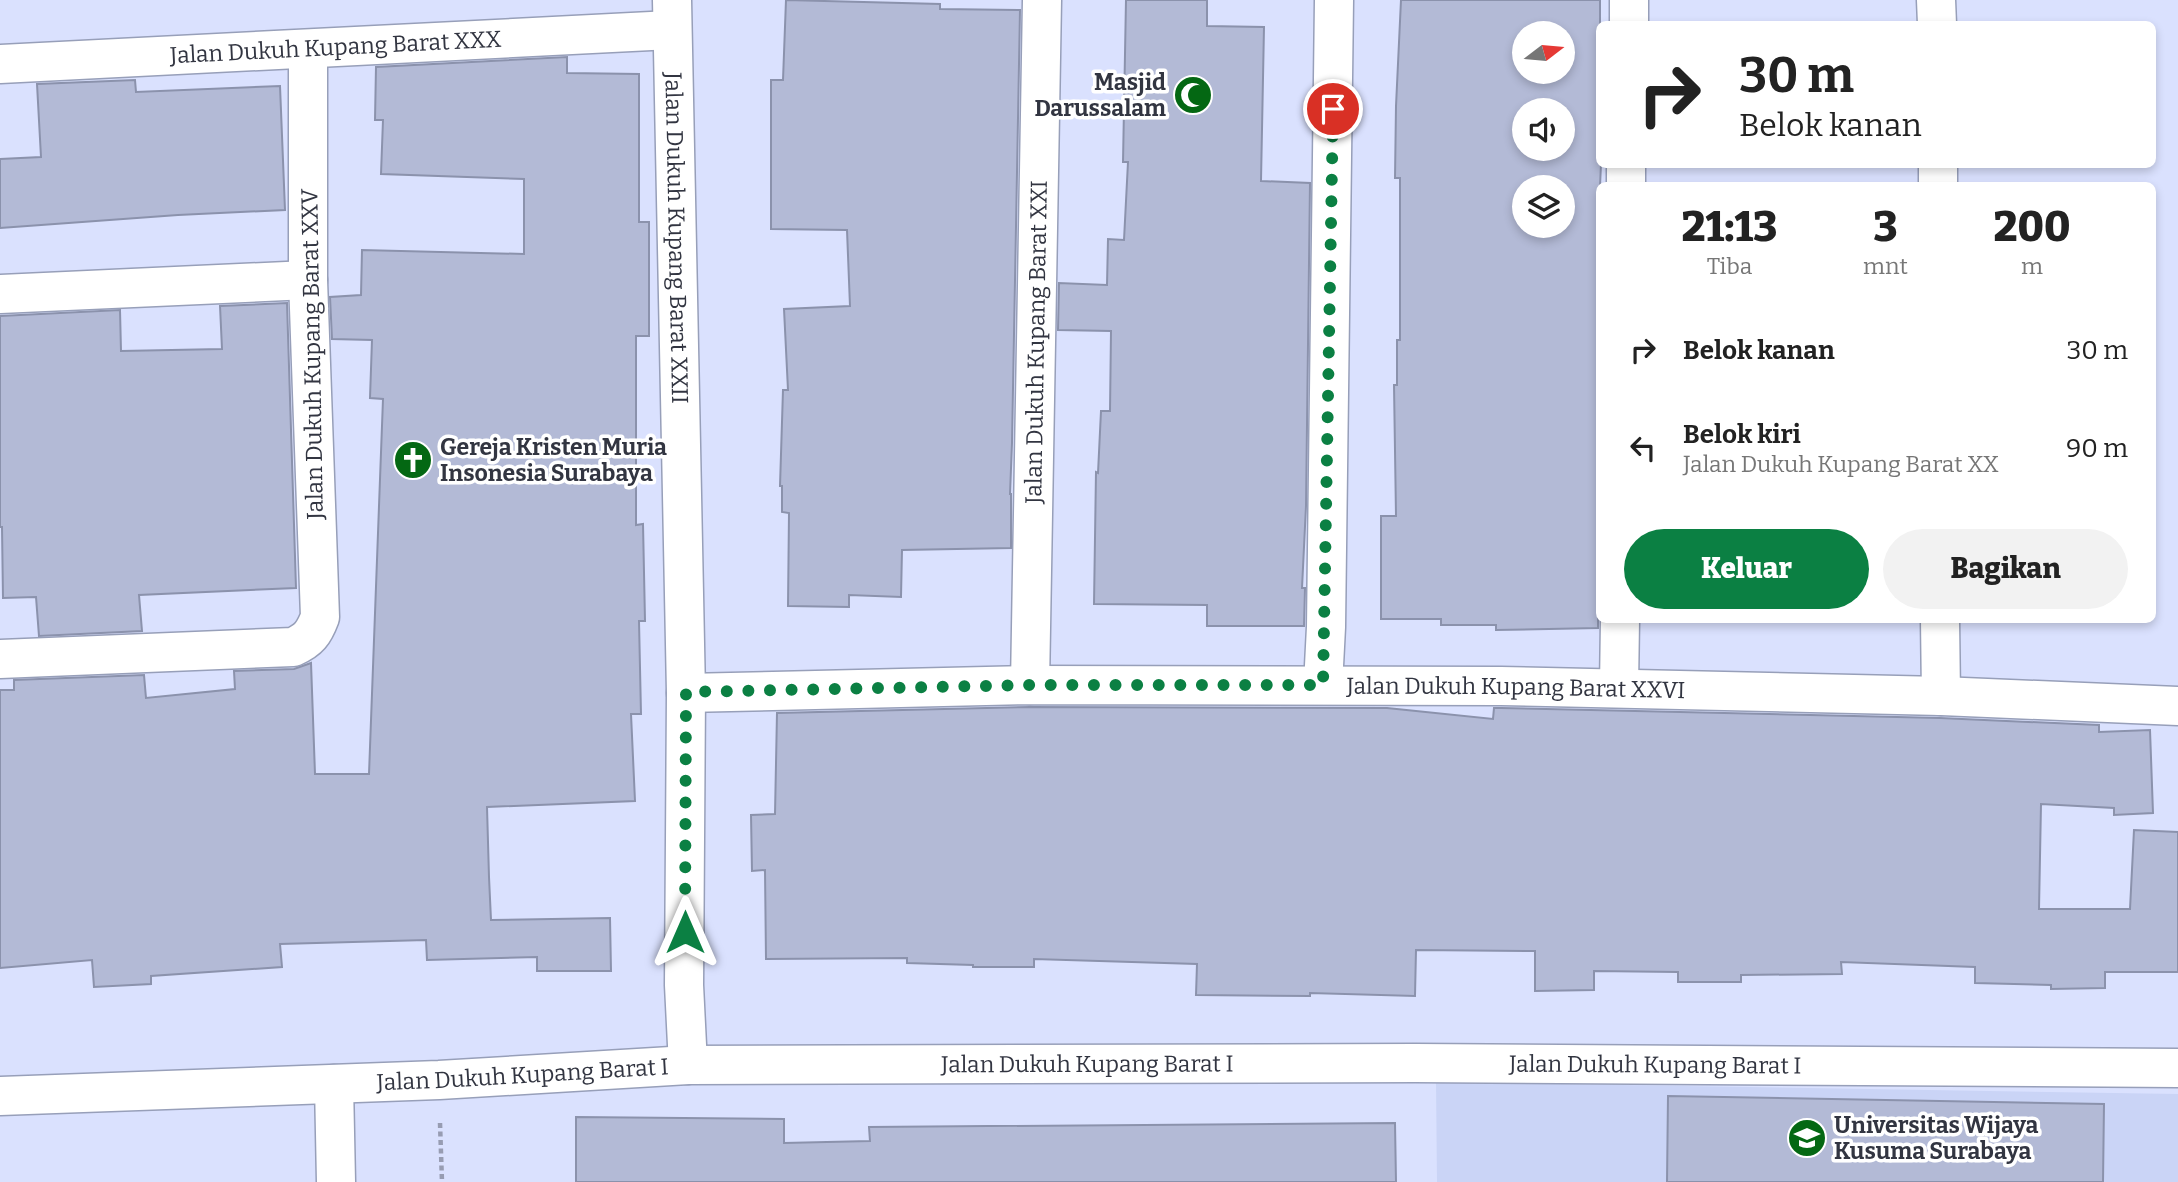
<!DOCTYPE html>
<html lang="id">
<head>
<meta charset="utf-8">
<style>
  :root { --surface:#fff; --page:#f2f2f2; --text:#222; --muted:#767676; --accent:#0b8043 }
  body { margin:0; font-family:Bitter,serif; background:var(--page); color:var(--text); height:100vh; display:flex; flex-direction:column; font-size:26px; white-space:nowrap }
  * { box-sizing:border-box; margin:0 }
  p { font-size:23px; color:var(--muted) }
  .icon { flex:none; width:38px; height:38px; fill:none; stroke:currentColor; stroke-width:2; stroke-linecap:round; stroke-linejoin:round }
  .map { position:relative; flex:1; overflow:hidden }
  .sheet { position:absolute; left:1596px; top:182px; width:560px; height:441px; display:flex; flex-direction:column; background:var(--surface); border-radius:10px; box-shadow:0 4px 10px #0003 }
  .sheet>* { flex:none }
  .banner { position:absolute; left:1596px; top:21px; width:560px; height:147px; border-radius:10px; box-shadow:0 4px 10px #0003; background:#fff; color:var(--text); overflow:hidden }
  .needle { width:46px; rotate:74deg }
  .controls { position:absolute; left:1512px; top:21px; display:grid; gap:14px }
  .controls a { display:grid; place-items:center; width:63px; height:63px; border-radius:50%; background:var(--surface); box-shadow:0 4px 10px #0003; font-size:35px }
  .pin { position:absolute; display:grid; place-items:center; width:60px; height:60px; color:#fff; margin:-30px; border:4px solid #fff; border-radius:50%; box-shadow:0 2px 7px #0007 }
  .me { position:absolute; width:77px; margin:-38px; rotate:0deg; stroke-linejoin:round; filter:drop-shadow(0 0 5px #0008) }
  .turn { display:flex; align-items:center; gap:24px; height:147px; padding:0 28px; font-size:32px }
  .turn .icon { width:91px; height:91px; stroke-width:2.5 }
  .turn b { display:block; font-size:49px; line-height:60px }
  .eta { display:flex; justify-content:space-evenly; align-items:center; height:119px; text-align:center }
  .eta b { font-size:42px; font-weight:800; line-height:49px }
  .cta { display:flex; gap:14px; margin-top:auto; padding:14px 28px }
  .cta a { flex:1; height:80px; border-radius:42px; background:var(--accent); color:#fff; font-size:28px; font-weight:800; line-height:80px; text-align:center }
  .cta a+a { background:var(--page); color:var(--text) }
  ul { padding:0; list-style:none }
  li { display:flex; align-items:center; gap:21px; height:98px; padding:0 28px }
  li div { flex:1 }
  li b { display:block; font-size:26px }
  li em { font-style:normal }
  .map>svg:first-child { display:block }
  .built { fill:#cad4f6 }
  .building { fill:#b3bad6; stroke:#8b92ac; stroke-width:2; fill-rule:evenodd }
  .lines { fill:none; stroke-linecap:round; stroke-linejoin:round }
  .minor-casing { stroke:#979fb9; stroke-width:41 }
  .path { stroke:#979cb2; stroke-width:4.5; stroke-dasharray:5 3.5; stroke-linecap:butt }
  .minor { stroke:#fff; stroke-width:38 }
  .route { stroke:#0b8043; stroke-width:12; stroke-dasharray:0 21.6 }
  .labels { text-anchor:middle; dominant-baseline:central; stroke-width:7; stroke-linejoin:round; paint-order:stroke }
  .street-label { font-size:23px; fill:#323541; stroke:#fff }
  .poi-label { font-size:23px; font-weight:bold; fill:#323541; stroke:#fff; text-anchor:start }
</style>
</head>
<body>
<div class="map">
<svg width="2178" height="1182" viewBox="0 0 2178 1182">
  <rect width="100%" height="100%" fill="#dae1fe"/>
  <polygon class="built" points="1436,1082 2178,1094 2178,1182 1437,1182"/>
  <g class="building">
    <polygon points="786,0 940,4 940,9 1020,10 1012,443 1010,494 1011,494 1011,548 902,550 901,597 849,595 849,607 788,606 789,513 782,512 782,486 780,486 783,390 788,390 784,309 850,306 847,230 771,229 771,80 783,80"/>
    <polygon points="1126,0 1207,0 1207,26 1264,27 1261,181 1310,183 1306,506 1302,588 1305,588 1304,626 1207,626 1207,605 1094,604 1096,472 1098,473 1101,411 1110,411 1111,331 1058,330 1059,283 1107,285 1108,239 1124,240 1128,162 1123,162"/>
    <path d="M 1401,0 L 1600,0 L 1600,164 L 1601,164 L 1600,186 L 1598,628 L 1496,630 L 1496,625 L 1441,625 L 1441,619 L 1381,619 L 1381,516 L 1396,516 L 1394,385 L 1397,385 L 1397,340 L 1400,340 L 1400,178 L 1395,178 L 1396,106 ZM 1524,33 L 1563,33 L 1563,72 L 1524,72 ZM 1524,110 L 1563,110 L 1563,149 L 1524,149 ZM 1524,187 L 1563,187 L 1563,226 L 1524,226 Z"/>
    <polygon points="567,57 567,73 639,74 639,222 649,222 649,336 636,336 636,525 643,524 645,621 639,621 641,714 631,714 635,801 487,807 489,877 491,920 610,918 611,971 537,971 537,957 427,960 426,940 280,944 282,967 151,976 151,984 94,987 92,960 0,968 0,690 14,690 14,680 144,675 146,698 235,689 234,671 294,669 311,663 315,774 369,774 383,399 370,398 372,340 332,339 330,297 361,295 362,250 524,254 524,179 381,174 383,120 375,120 376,67"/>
    <polygon points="135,80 136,92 280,86 285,210 178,215 0,228 0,159 41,157 37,84"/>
    <polygon points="287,303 296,588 139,595 142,631 39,636 36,597 3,598 2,527 0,527 0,316 120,310 121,351 222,349 220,306"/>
    <polygon points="1030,707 1387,708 1493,719 1494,708 1501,708 1940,718 2099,725 2099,732 2150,730 2153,813 2114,815 2114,808 2041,804 2039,909 2130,909 2134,830 2178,832 2178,972 2105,972 2105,988 2051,989 2051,985 1975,983 1975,967 1841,962 1842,974 1741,975 1741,982 1678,982 1678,972 1594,971 1594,990 1535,991 1535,951 1416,950 1415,996 1310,993 1310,996 1196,995 1197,964 1034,959 1034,967 973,967 973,965 907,963 907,958 766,959 765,870 752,871 751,815 775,814 777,713"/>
    <polygon points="1668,1096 2104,1104 2103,1182 1667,1182"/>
    <polygon points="576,1117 784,1119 784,1143 870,1141 869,1127 1395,1123 1396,1182 576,1182"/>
  </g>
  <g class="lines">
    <defs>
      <g id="minor">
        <path id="s1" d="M 672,0 L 686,693 L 684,985 L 688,1065"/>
        <polyline points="1936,0 1937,24"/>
        <polyline points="1629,24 1629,0"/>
        <path id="s2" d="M 0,64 L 671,30"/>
        <polyline points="1938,164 1938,186"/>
        <polyline points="1626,186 1626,164"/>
        <polyline points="0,294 308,280"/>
        <polyline points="1940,620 1941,696"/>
        <path d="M 0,659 L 293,647 C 309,640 314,633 320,617 L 308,280 L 308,49"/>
        <path id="s3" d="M 1030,685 L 1042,0"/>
        <polyline points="1323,685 1326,627 1334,0"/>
        <polyline points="1619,687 1620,620"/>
        <path id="s4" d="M 686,693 L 1030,685 L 1501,686 L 1941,696 L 2178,706"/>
        <polyline points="334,1084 336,1182"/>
        <path id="s5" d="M 0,1096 L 439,1080 L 688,1065 L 1415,1063 L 2178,1068"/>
      </g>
    </defs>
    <use href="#minor" class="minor-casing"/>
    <polyline class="path" points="440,1123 442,1182"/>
    <use href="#minor" class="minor"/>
  </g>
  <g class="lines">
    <polyline class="route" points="685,932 686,692 1030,685 1323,685 1333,109"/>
  </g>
  <defs>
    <symbol id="mosque-disc" viewBox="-11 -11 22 22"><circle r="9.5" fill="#046813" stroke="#fff"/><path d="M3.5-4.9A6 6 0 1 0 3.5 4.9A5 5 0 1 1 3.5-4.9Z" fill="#fff"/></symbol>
    <symbol id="church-disc" viewBox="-11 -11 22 22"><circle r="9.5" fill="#046813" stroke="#fff"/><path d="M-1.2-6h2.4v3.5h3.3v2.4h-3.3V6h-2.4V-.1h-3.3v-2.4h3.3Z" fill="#fff"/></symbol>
    <symbol id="university-disc" viewBox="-11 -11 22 22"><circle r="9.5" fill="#046813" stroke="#fff"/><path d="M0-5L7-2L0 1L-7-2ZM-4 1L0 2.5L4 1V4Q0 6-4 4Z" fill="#fff"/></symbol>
  </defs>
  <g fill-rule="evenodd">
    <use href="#mosque-disc" x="1171" y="73" width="44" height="44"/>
    <use href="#church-disc" x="391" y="438" width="44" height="44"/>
    <use href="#university-disc" x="1785" y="1116" width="44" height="44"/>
  </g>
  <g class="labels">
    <g class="street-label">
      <text stroke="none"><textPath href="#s2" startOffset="336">Jalan Dukuh Kupang Barat XXX</textPath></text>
      <text stroke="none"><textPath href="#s1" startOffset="238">Jalan Dukuh Kupang Barat XXII</textPath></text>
      <text stroke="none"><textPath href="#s3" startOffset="343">Jalan Dukuh Kupang Barat XXI</textPath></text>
      <text transform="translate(312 354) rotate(-91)">Jalan Dukuh Kupang Barat XXV</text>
      <text stroke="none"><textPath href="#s4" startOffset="830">Jalan Dukuh Kupang Barat XXVI</textPath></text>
      <text stroke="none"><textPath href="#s5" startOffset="1088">Jalan Dukuh Kupang Barat I</textPath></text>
      <text stroke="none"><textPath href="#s5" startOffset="1656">Jalan Dukuh Kupang Barat I</textPath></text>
      <text stroke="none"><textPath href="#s5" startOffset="523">Jalan Dukuh Kupang Barat I</textPath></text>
    </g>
    <g class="poi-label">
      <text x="1166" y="82" text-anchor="end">Masjid<tspan x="1166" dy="26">Darussalam</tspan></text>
      <text x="440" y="447">Gereja Kristen Muria<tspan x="440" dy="26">Insonesia Surabaya</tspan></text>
      <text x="1834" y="1125">Universitas Wijaya<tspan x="1834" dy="26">Kusuma Surabaya</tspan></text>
    </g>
  </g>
</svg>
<div class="controls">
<a><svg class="needle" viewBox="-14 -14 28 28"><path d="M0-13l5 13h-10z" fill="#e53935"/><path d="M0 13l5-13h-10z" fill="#767676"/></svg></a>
<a><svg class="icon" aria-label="sound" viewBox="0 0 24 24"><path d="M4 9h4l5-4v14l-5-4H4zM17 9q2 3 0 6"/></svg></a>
<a><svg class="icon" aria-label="layers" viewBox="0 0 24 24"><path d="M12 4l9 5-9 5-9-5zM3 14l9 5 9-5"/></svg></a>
</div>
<div class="pin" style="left:1333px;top:109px;background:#d93025"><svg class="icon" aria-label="arrive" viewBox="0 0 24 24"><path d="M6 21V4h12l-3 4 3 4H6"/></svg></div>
<svg class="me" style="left:685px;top:932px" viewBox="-20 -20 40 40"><path d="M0-17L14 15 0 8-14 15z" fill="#0b8043" stroke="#fff" stroke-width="4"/></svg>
<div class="banner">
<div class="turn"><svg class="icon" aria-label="right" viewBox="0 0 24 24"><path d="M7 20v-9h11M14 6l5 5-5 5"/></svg><div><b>30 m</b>Belok kanan</div></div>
</div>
<section class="sheet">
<div class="eta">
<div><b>21:13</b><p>Tiba</p></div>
<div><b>3</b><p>mnt</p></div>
<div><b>200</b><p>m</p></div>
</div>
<ul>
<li><svg class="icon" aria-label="right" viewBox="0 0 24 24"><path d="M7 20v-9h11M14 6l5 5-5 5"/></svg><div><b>Belok kanan</b></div><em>30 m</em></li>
<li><svg class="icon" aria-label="left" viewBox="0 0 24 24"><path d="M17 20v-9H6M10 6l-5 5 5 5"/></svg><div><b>Belok kiri</b><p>Jalan Dukuh Kupang Barat XX</p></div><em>90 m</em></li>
</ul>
<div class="cta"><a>Keluar</a><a>Bagikan</a></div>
</section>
</div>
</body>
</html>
